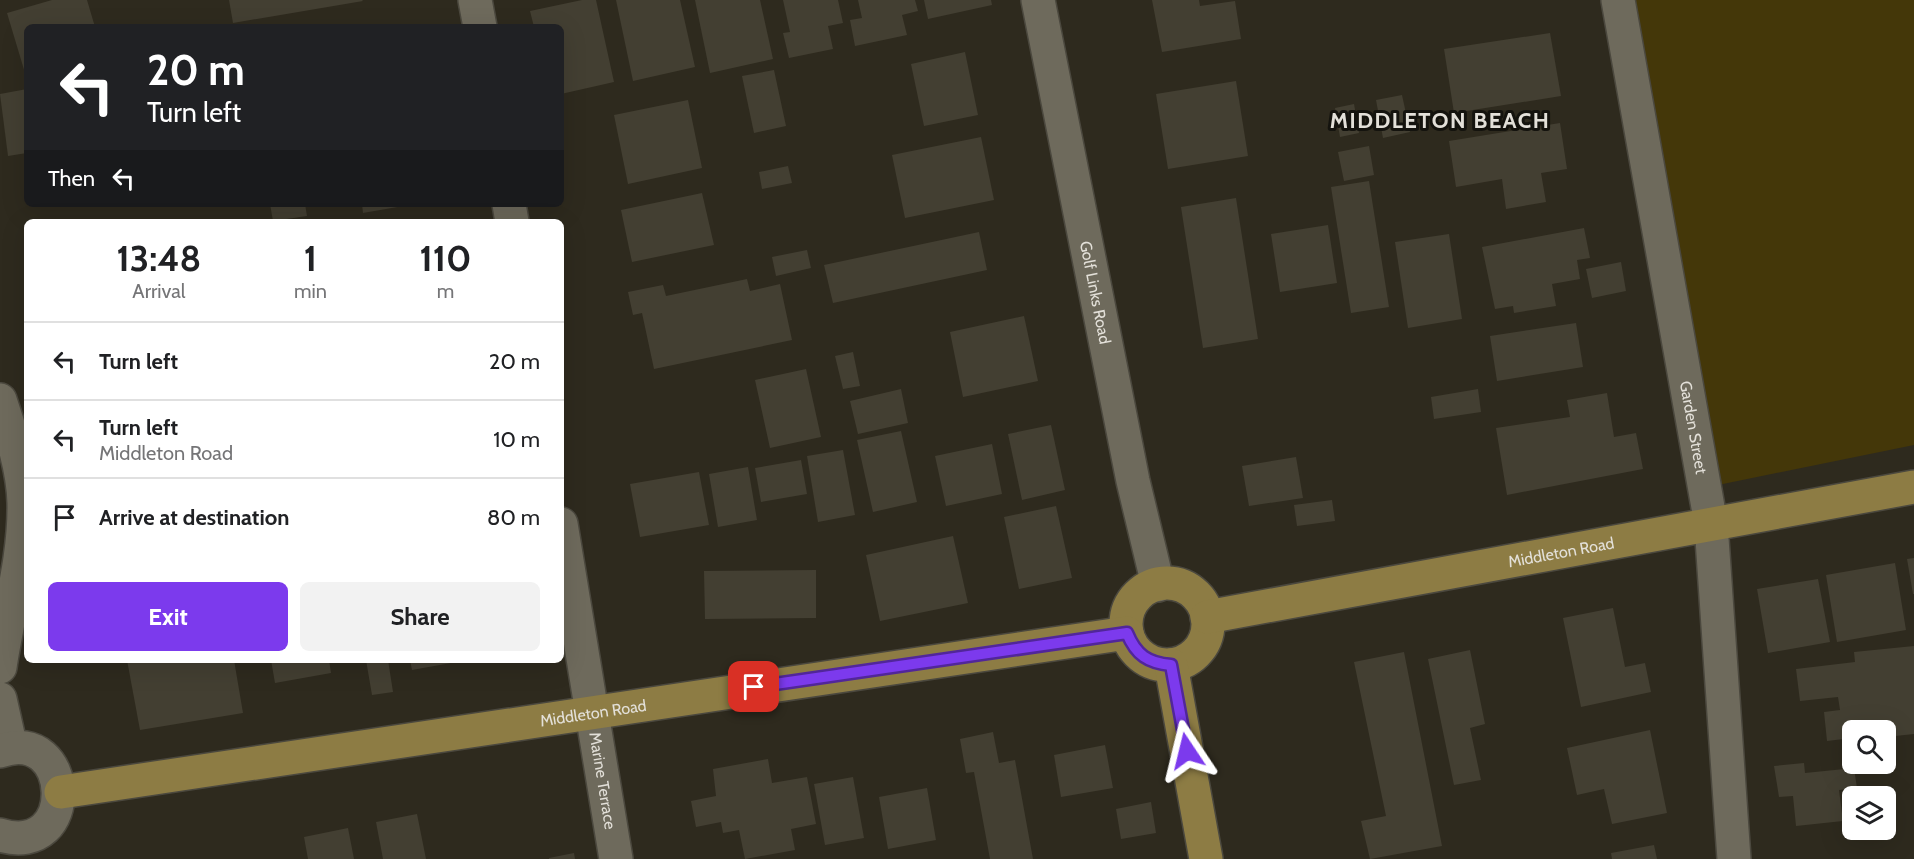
<!DOCTYPE html>
<html lang="en">
<head>
<meta charset="utf-8">
<style>
  :root { --surface:#fff; --page:#f2f2f2; --text:#202124; --muted:#757577; --line:#e0e0e0; --accent:#7c3aed }
  body { margin:0; font-family:Cabin,sans-serif; background:var(--page); color:var(--text); height:100vh; display:flex; flex-direction:column; font-size:22px; white-space:nowrap }
  * { box-sizing:border-box; margin:0 }
  p { font-size:20px; color:var(--muted) }
  .icon { flex:none; width:33px; height:33px; fill:none; stroke:currentColor; stroke-width:2; stroke-linecap:round; stroke-linejoin:round }
  .map { position:relative; flex:1; overflow:hidden }
  .side { position:absolute; left:24px; top:219px; width:540px; height:444px; display:flex; flex-direction:column; background:var(--surface); border-radius:9px; box-shadow:0 6px 24px #0002 }
  .side>* { flex:none }
  .guide { position:absolute; left:24px; top:24px; width:540px; height:183px; border-radius:9px; box-shadow:0 6px 24px #0002; background:#202124; color:#fff; overflow:hidden }
  .tools { position:absolute; left:1842px; top:720px; display:grid; gap:12px }
  .tools a { display:grid; place-items:center; width:54px; height:54px; border-radius:9px; background:var(--surface); box-shadow:0 6px 24px #0002; font-size:30px }
  .pin { position:absolute; display:grid; place-items:center; width:51px; height:51px; color:#fff; margin:-26px; border-radius:12px; box-shadow:0 3px 9px #0006 }
  .me { position:absolute; width:66px; margin:-33px; rotate:350deg; stroke-linejoin:round; filter:drop-shadow(0 0 4px #0008) }
  .turn { display:flex; align-items:center; gap:21px; height:126px; padding:0 24px; font-size:27px }
  .turn .icon { width:78px; height:78px; stroke-width:2.5 }
  .turn b { display:block; font-size:42px; line-height:51px }
  .then { display:flex; align-items:center; height:57px; padding:0 24px; background:#0003; gap:12px; font-size:22px }
  .eta { display:flex; justify-content:space-evenly; align-items:center; height:102px; text-align:center }
  .eta b { font-size:36px; font-weight:700; line-height:42px }
  .cta { display:flex; gap:12px; margin-top:auto; padding:12px 24px }
  .cta a { flex:1; height:69px; border-radius:9px; background:var(--accent); color:#fff; font-size:24px; font-weight:700; line-height:69px; text-align:center }
  .cta a+a { background:var(--page); color:var(--text) }
  ul { padding:0; list-style:none }
  li { display:flex; align-items:center; gap:18px; height:78px; padding:0 24px; border-top:2px solid var(--line) }
  li div { flex:1 }
  li b { display:block; font-size:22px }
  li em { font-style:normal }
  .map>svg:first-child { display:block }
  .green { fill:#443709 }
  .building { fill:#433f32 }
  .lines { fill:none; stroke-linecap:round; stroke-linejoin:round }
  .minor-casing { stroke:#4b483e; stroke-width:36 }
  .major-casing { stroke:#4b483e; stroke-width:36 }
  .minor { stroke:#6e6a5c; stroke-width:33 }
  .major { stroke:#8d7c44; stroke-width:33 }
  .route-casing { stroke:#51269a; stroke-width:15 }
  .route { stroke:#7c3aed; stroke-width:10 }
  .labels { text-anchor:middle; dominant-baseline:central; stroke-width:6; stroke-linejoin:round; paint-order:stroke }
  .street-label { font-size:16px; fill:#e3e0d9; stroke:#14130e }
  .district-label { font-size:22px; font-weight:bold; letter-spacing:1.5px; fill:#e3e0d9; stroke:#14130e }
</style>
</head>
<body>
<div class="map">
<svg width="1914" height="859" viewBox="0 0 1914 859">
  <rect width="100%" height="100%" fill="#2e2a1e"/>
  <polygon class="green" points="1632,0 1914,0 1914,445 1718,485"/>
  <g class="building">
    <polygon points="52,0 87,0 95,27 27,27 25,73 7,13"/>
    <polygon points="229,0 362,0 363,1 233,23"/>
    <polygon points="582,0 596,0 614,82 561,94 561,27 534,27 530,11"/>
    <polygon points="616,0 680,0 695,67 633,81"/>
    <polygon points="695,0 760,0 773,59 710,73"/>
    <polygon points="783,0 838,0 843,23 828,26 833,49 789,58 783,33 790,32"/>
    <polygon points="858,0 915,0 918,11 902,15 907,35 855,46 850,20 862,18"/>
    <polygon points="924,0 991,0 992,5 928,19"/>
    <polygon points="1152,0 1199,0 1200,6 1235,1 1241,39 1162,52"/>
    <polygon points="1550,33 1561,96 1454,113 1444,49"/>
    <polygon points="965,52 978,115 924,126 911,64"/>
    <polygon points="774,70 786,126 754,133 742,76"/>
    <polygon points="1236,81 1248,156 1168,169 1156,94"/>
    <polygon points="27,89 27,153 8,156 0,94"/>
    <polygon points="1402,95 1410,132 1383,138 1376,100"/>
    <polygon points="688,100 702,168 628,184 614,115"/>
    <polygon points="1354,104 1359,133 1340,137 1335,108"/>
    <polygon points="1560,123 1567,169 1541,173 1546,202 1506,209 1502,179 1456,187 1449,141"/>
    <polygon points="981,137 994,200 905,218 892,155"/>
    <polygon points="1369,146 1374,175 1344,181 1338,152"/>
    <polygon points="788,166 792,183 762,189 759,172"/>
    <polygon points="1369,181 1389,307 1351,313 1331,187"/>
    <polygon points="702,193 714,245 632,262 621,210"/>
    <polygon points="1236,198 1258,339 1203,348 1181,207"/>
    <polygon points="270,204 305,204 307,216 273,221"/>
    <polygon points="362,204 408,204 409,205 363,213"/>
    <polygon points="1328,225 1337,283 1280,292 1271,234"/>
    <polygon points="1584,228 1590,258 1577,260 1580,279 1552,284 1556,306 1514,313 1513,306 1495,309 1482,247"/>
    <polygon points="979,232 987,270 833,303 824,265"/>
    <polygon points="1449,234 1462,319 1408,328 1395,242"/>
    <polygon points="807,250 811,268 776,276 772,257"/>
    <polygon points="1621,262 1626,291 1592,298 1586,269"/>
    <polygon points="747,279 750,291 780,284 792,340 654,369 642,313 633,315 628,292 663,285 666,296"/>
    <polygon points="1024,316 1038,381 963,397 950,332"/>
    <polygon points="1576,323 1583,367 1497,381 1490,336"/>
    <polygon points="853,352 860,386 843,389 835,356"/>
    <polygon points="806,369 821,437 770,448 755,380"/>
    <polygon points="901,389 908,423 858,434 850,401"/>
    <polygon points="1478,389 1481,412 1434,419 1431,397"/>
    <polygon points="1607,393 1614,437 1636,433 1643,469 1507,495 1496,428 1570,417 1567,400"/>
    <polygon points="1051,425 1065,490 1022,500 1008,434"/>
    <polygon points="901,431 917,502 873,512 857,440"/>
    <polygon points="992,444 1002,494 946,506 935,456"/>
    <polygon points="843,450 855,515 818,522 807,456"/>
    <polygon points="1296,457 1303,498 1249,506 1242,466"/>
    <polygon points="801,460 807,494 761,502 755,468"/>
    <polygon points="748,467 757,520 718,527 709,474"/>
    <polygon points="699,472 709,525 640,537 630,484"/>
    <polygon points="1332,500 1335,521 1297,526 1294,505"/>
    <polygon points="1056,506 1072,578 1019,589 1004,517"/>
    <polygon points="953,536 968,603 880,621 866,555"/>
    <polygon points="1914,558 1914,594 1913,594 1907,559"/>
    <polygon points="1895,563 1906,630 1837,642 1826,575"/>
    <polygon points="816,570 816,618 705,619 704,571"/>
    <polygon points="1818,579 1830,642 1768,653 1757,589"/>
    <polygon points="1613,608 1625,667 1645,663 1651,692 1581,707 1563,618"/>
    <polygon points="1914,646 1914,734 1886,737 1886,730 1852,730 1852,738 1827,741 1824,712 1840,710 1838,697 1800,701 1796,669 1855,662 1854,652"/>
    <polygon points="1470,650 1485,724 1470,728 1481,780 1454,785 1428,659"/>
    <polygon points="1404,652 1442,846 1370,859 1361,821 1386,816 1354,662"/>
    <polygon points="127,660 234,660 243,713 140,730"/>
    <polygon points="271,660 329,660 331,673 275,683"/>
    <polygon points="366,660 388,660 393,692 372,695"/>
    <polygon points="410,660 462,660 462,661 412,670"/>
    <polygon points="1650,730 1667,813 1612,824 1604,789 1577,795 1567,748"/>
    <polygon points="993,732 999,763 1015,760 1033,859 990,859 974,772 966,773 960,739"/>
    <polygon points="1105,745 1113,788 1061,797 1054,755"/>
    <polygon points="768,759 772,783 807,777 816,824 791,829 795,850 745,859 739,830 723,833 721,822 696,827 691,801 716,796 713,769"/>
    <polygon points="1804,763 1805,773 1854,768 1857,788 1839,790 1843,821 1796,826 1793,796 1779,797 1774,766"/>
    <polygon points="853,777 864,838 825,845 814,784"/>
    <polygon points="927,788 936,840 888,849 879,797"/>
    <polygon points="1151,802 1156,833 1121,839 1116,809"/>
    <polygon points="417,814 426,859 383,859 376,822"/>
    <polygon points="348,828 354,859 308,859 304,837"/>
    <polygon points="1654,845 1657,859 1612,859 1611,853"/>
    <polygon points="574,853 575,859 549,859 549,858"/>
  </g>
  <g class="lines">
    <defs>
      <g id="minor">
        <polyline points="475,0 480,27"/>
        <path id="s1" d="M 1038,0 L 1133,481 L 1158,585"/>
        <path id="s2" d="M 1618,0 L 1711,524 L 1734,859"/>
        <polyline points="509,204 512,222"/>
        <path d="M 0,400 C 11,433 23,468 24,503 C 25,559 8,613 0,667"/>
        <path id="s3" d="M 561,524 L 616,859"/>
        <polyline points="0,699 11,748"/>
        <path d="M 0,751 C 74,724 81,859 0,835"/>
      </g>
      <g id="major">
        <circle cx="1167" cy="624" r="41"/>
        <path id="s4" d="M 1207,617 L 1914,487"/>
        <polyline points="1171,665 1206,859"/>
        <path id="s5" d="M 61,792 L 1127,633"/>
      </g>
    </defs>
    <use href="#minor" class="minor-casing"/>
    <use href="#major" class="major-casing"/>
    <use href="#minor" class="minor"/>
    <use href="#major" class="major"/>
  </g>
  <g class="lines">
    <defs>
      <path id="route" d="M 754,687 L 1127,633 C 1136,655 1148,663 1171,665 L 1187,751"/>
    </defs>
    <use href="#route" class="route-casing"/>
    <use href="#route" class="route"/>
  </g>
  <g class="labels">
    <g class="street-label">
      <text stroke="none"><textPath href="#s1" startOffset="298">Golf Links Road</textPath></text>
      <text stroke="none"><textPath href="#s2" startOffset="434">Garden Street</textPath></text>
      <text stroke="none"><textPath href="#s4" startOffset="360">Middleton Road</textPath></text>
      <text stroke="none"><textPath href="#s5" startOffset="538">Middleton Road</textPath></text>
      <text stroke="none"><textPath href="#s3" startOffset="260">Marine Terrace</textPath></text>
    </g>
    <g class="district-label">
      <text x="1440" y="120">MIDDLETON BEACH</text>
    </g>
  </g>
</svg>
<div class="tools">
<a><svg class="icon" aria-label="search" viewBox="0 0 24 24"><circle cx="10" cy="10" r="6"/><path d="M15 15l6 6"/></svg></a>
<a><svg class="icon" aria-label="layers" viewBox="0 0 24 24"><path d="M12 4l9 5-9 5-9-5zM3 14l9 5 9-5"/></svg></a>
</div>
<div class="pin" style="left:754px;top:687px;background:#d93025"><svg class="icon" aria-label="arrive" viewBox="0 0 24 24"><path d="M6 21V4h12l-3 4 3 4H6"/></svg></div>
<svg class="me" style="left:1187px;top:751px" viewBox="-20 -20 40 40"><path d="M0-17L14 15 0 8-14 15z" fill="#7c3aed" stroke="#fff" stroke-width="4"/></svg>
<div class="guide">
<div class="turn"><svg class="icon" aria-label="left" viewBox="0 0 24 24"><path d="M17 20v-9H6M10 6l-5 5 5 5"/></svg><div><b>20 m</b>Turn left</div></div>
<div class="then">Then<svg class="icon" aria-label="left" viewBox="0 0 24 24"><path d="M17 20v-9H6M10 6l-5 5 5 5"/></svg></div>
</div>
<section class="side">
<div class="eta">
<div><b>13:48</b><p>Arrival</p></div>
<div><b>1</b><p>min</p></div>
<div><b>110</b><p>m</p></div>
</div>
<ul>
<li><svg class="icon" aria-label="left" viewBox="0 0 24 24"><path d="M17 20v-9H6M10 6l-5 5 5 5"/></svg><div><b>Turn left</b></div><em>20 m</em></li>
<li><svg class="icon" aria-label="left" viewBox="0 0 24 24"><path d="M17 20v-9H6M10 6l-5 5 5 5"/></svg><div><b>Turn left</b><p>Middleton Road</p></div><em>10 m</em></li>
<li><svg class="icon" aria-label="arrive" viewBox="0 0 24 24"><path d="M6 21V4h12l-3 4 3 4H6"/></svg><div><b>Arrive at destination</b></div><em>80 m</em></li>
</ul>
<div class="cta"><a>Exit</a><a>Share</a></div>
</section>
</div>
</body>
</html>
